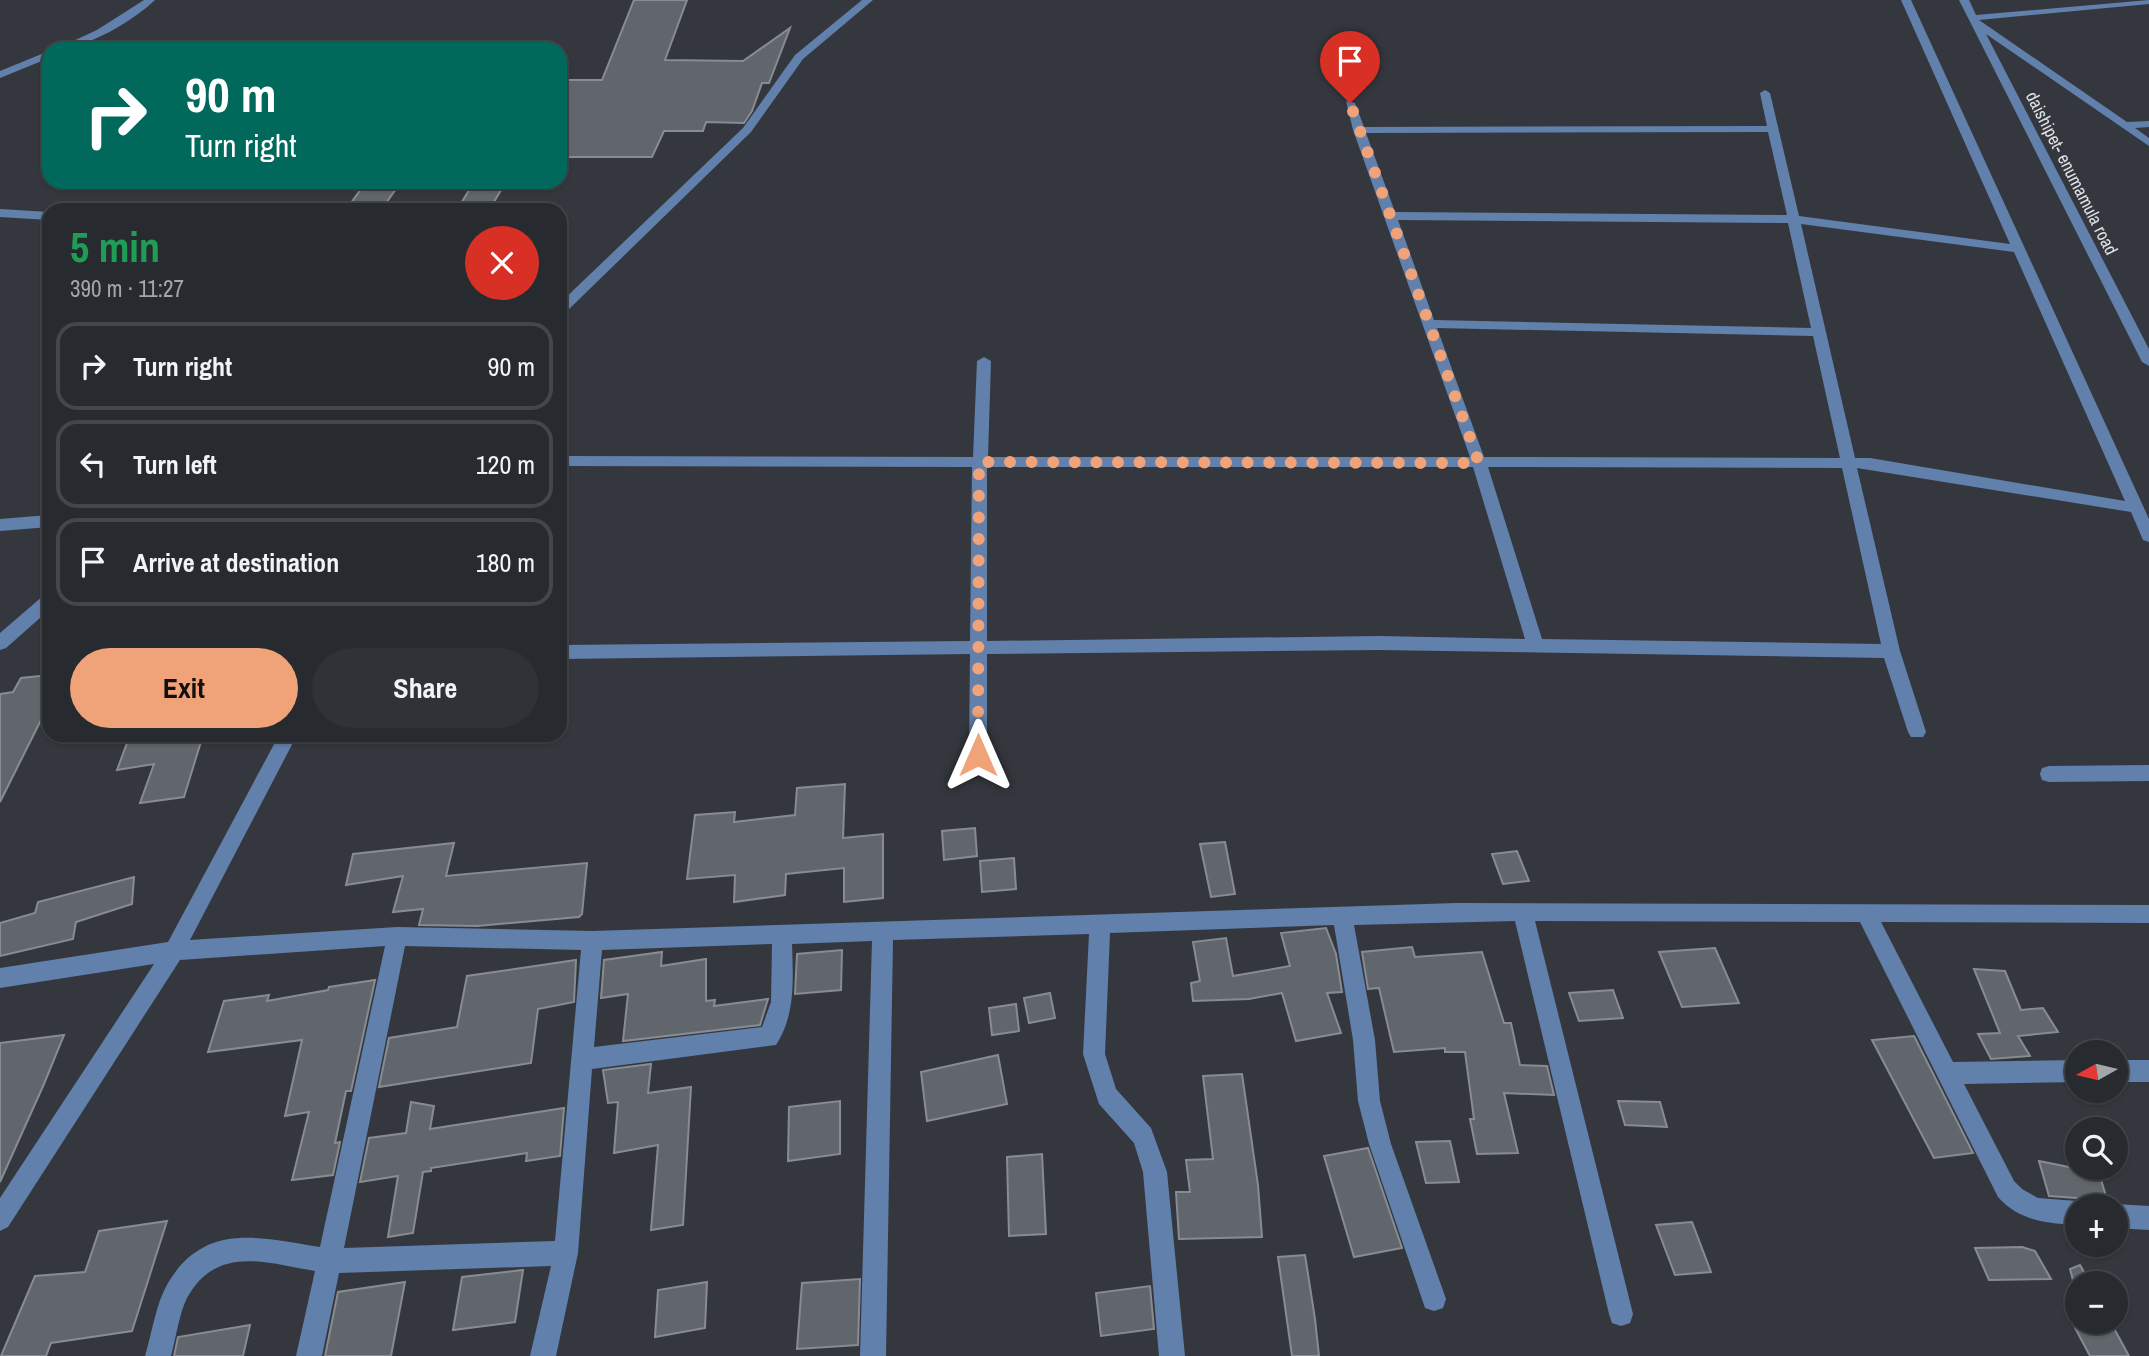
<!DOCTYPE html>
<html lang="en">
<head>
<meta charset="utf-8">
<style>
  :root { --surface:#272a2e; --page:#2f3236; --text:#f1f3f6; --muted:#a4a7aa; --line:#43464a; --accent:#f0a279 }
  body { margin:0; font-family:"Archivo Narrow",sans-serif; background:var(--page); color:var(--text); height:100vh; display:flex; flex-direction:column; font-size:26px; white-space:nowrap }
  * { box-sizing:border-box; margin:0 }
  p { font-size:23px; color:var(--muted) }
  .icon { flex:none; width:38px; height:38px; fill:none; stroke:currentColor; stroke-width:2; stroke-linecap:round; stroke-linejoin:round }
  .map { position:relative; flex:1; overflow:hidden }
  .sheet { position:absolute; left:42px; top:203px; width:525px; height:539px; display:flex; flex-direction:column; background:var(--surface); border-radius:21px; box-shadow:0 2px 5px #0004,0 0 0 2px var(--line) }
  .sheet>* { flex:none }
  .guide { position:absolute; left:42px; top:42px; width:525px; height:147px; border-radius:21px; box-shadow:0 2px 5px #0004,0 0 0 2px var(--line); background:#00695c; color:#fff; overflow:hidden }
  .needle { width:46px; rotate:262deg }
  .controls { position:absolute; left:2065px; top:1040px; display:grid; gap:14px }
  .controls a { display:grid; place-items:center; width:63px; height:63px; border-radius:50%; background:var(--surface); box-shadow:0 2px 5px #0004,0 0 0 2px var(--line); font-size:35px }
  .pin { position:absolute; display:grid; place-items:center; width:60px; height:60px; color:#fff; margin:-72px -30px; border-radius:50% 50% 50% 0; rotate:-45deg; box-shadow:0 0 7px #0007 }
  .pin .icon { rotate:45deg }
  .me { position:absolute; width:77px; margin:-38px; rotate:0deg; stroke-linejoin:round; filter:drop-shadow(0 0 5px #0008) }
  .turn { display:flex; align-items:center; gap:24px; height:147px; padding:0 28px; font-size:32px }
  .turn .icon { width:91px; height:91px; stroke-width:2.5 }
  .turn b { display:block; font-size:49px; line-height:60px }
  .round { display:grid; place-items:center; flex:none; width:74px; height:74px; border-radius:37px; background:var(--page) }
  .overview { display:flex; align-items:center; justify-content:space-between; height:119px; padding:0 28px }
  h1 { font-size:42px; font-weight:800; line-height:52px; color:#1e9e55 }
  .action { display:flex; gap:14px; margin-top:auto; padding:14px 28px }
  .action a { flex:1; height:80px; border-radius:42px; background:var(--accent); color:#111; font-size:28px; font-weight:800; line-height:80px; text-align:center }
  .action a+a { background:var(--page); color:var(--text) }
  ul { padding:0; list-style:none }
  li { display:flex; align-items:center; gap:21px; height:88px; margin:0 14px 10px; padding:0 14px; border:4px solid var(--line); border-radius:21px }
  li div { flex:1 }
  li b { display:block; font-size:26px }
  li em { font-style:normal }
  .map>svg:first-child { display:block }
  .building { fill:#61666d; stroke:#878c93; stroke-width:2 }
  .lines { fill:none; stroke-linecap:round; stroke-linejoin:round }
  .minor { fill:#6280ac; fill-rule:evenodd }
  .route { stroke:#f0a279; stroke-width:12; stroke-dasharray:0 21.6 }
  .labels { text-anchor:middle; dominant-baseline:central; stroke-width:5; stroke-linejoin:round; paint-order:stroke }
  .far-street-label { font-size:18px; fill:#dee1e5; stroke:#34383e }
</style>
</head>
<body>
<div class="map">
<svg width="2149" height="1356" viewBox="0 0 2149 1356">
  <rect width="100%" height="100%" fill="#34383e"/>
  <g class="building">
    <polygon points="634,0 687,0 665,60 743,61 790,28 769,83 762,83 752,111 744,123 706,122 703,131 664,131 652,157 560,157 560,80 602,80"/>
    <polygon points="366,182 401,182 381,210 346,210"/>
    <polygon points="474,182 506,182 489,210 457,210"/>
    <polygon points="49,675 49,720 41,720 0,802 0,694 13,692 21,678"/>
    <polygon points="130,735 203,735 184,797 140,803 154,764 117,770"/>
    <polygon points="845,784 843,838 883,834 883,898 844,902 844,868 786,874 785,895 734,902 735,875 687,879 695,815 735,812 734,822 795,815 797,788"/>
    <polygon points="975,828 977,856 944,860 942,831"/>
    <polygon points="1225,842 1235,894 1211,897 1200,844"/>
    <polygon points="454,843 446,876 587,863 582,914 579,917 477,926 419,925 423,909 393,912 403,876 346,885 353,854"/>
    <polygon points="1517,851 1529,881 1503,884 1492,854"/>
    <polygon points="1014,858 1016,889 982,892 980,861"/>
    <polygon points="134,877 132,904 76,922 73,939 0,956 0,923 35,913 38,902"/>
    <polygon points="1326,928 1336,954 1342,992 1327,993 1341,1033 1296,1041 1282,993 1249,999 1193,1001 1191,983 1200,981 1193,942 1226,938 1233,976 1290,966 1281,933"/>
    <polygon points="1412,947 1415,957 1482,952 1504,1023 1511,1023 1520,1065 1547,1066 1554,1095 1504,1093 1518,1153 1477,1154 1470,1119 1474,1119 1465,1052 1445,1052 1445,1048 1394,1052 1379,988 1368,989 1362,952"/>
    <polygon points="1715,948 1739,1003 1682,1007 1659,952"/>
    <polygon points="842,950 841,990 795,994 797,954"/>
    <polygon points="662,952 661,966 706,959 706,1001 715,1000 714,1006 768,999 760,1025 623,1041 628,994 601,998 604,960"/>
    <polygon points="576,960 574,1002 538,1009 531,1063 379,1087 389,1038 457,1027 467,976"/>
    <polygon points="1974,969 2005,971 2021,1010 2043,1008 2058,1032 2018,1036 2030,1056 1991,1059 1978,1034 2000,1033"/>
    <polygon points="375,980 351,1091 346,1091 335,1143 340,1142 333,1175 292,1180 309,1112 285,1116 302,1040 208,1052 224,1001 269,995 267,1001 328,990 329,987"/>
    <polygon points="1613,990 1623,1018 1579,1021 1569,993"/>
    <polygon points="1050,993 1055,1018 1029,1023 1024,998"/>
    <polygon points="1016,1004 1019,1031 992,1035 989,1008"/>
    <polygon points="64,1035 44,1084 0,1182 0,1043"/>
    <polygon points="1914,1036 1973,1153 1934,1158 1872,1040"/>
    <polygon points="998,1055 1007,1104 927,1121 921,1072"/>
    <polygon points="651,1064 648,1093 691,1087 683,1225 651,1230 658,1145 614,1153 618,1102 608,1103 603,1070"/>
    <polygon points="1242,1074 1258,1185 1262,1237 1179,1239 1176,1192 1190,1192 1186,1160 1213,1159 1203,1076"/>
    <polygon points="840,1101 840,1154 788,1161 789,1107"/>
    <polygon points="1618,1101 1660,1102 1667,1127 1625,1125"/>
    <polygon points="411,1102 434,1106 430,1129 564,1108 560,1156 526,1161 527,1153 431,1168 431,1171 423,1172 413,1233 388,1237 398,1176 360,1182 369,1138 406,1133"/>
    <polygon points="1450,1141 1459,1182 1426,1183 1416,1142"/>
    <polygon points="1368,1148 1402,1248 1354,1257 1324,1156"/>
    <polygon points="1042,1154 1046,1234 1009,1236 1007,1157"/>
    <polygon points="2039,1161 2099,1173 2109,1206 2090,1206 2077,1198 2049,1196"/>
    <polygon points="167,1221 132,1331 51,1343 46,1356 1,1356 35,1276 85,1272 99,1231"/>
    <polygon points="1692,1222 1711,1272 1675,1275 1656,1225"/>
    <polygon points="2022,1247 2035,1251 2051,1279 1989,1280 1975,1248"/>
    <polygon points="1305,1255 1315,1319 1319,1356 1292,1356 1278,1257"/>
    <polygon points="2080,1265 2090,1283 2077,1283 2077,1295 2070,1269"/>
    <polygon points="523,1270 515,1322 453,1330 462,1277"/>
    <polygon points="860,1279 858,1345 797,1349 802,1283"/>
    <polygon points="405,1282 391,1356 325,1356 338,1292"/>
    <polygon points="707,1282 705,1328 655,1337 658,1290"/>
    <polygon points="1150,1286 1154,1329 1101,1336 1096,1293"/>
    <polygon points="2080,1321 2110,1321 2129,1356 2090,1356 2073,1324"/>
    <polygon points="250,1325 243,1356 174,1356 178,1337"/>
  </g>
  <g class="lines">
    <g class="minor">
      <path d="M 144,0 L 155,0 C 133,21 86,49 56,49 L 97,30 Z"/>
      <polygon points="862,0 873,0 803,59 751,132 565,313 560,314 560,303 743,128 795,55"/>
      <path d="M 1901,0 L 1911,0 L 2149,519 L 2149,542 L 2143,540 L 2131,512 L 1857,468 L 1900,651 L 1926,732 L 1923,737 L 1911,737 L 1908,732 L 1884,658 L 1379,650 L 987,654 L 987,755 L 985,760 L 978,763 L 971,760 L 969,755 L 970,654 L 560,659 L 560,645 L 970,641 L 972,467 L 560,466 L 560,456 L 973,457 L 977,361 L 984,357 L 991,361 L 988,457 L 1470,457 L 1353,130 L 1346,101 L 1355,103 L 1364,127 L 1767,126 L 1760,93 L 1765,90 L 1770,93 L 1799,216 L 2010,244 ZM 1768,132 L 1787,215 L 1395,212 L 1366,133 ZM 1398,220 L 1788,223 L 1811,328 L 1434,320 ZM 1801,224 L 2014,252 L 2125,501 L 1870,458 L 1855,458 ZM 1437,328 L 1813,336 L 1840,458 L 1484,457 ZM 987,467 L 1473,467 L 1525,639 L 1379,636 L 987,641 ZM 1488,467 L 1842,468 L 1881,644 L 1542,639 Z"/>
      <polygon points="1959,0 1969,0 1976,15 2149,0 2149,4 1979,20 2127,122 2149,121 2149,127 2135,128 2149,138 2149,146 1986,34 2149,349 2149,366 2142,362"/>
      <polygon points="49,51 49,58 0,78 0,71"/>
      <polygon points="0,209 49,212 49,220 0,217"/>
      <polygon points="49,515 49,527 0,531 0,519"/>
      <polygon points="49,594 49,610 6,648 0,650 0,633 43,596"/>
      <path d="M 279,735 L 297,735 L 190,940 L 397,927 L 592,931 L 1457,903 L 2149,905 L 2149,923 L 1881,922 L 1953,1062 L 2077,1060 L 2077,1082 L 1964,1084 L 2014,1181 L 2022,1189 L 2038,1198 L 2077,1201 L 2085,1205 L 2077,1206 L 2077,1225 C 2047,1223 2019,1221 1998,1197 L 1860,922 L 1535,921 L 1633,1314 L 1630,1323 L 1621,1326 L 1612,1323 L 1609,1314 L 1515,921 L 1354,925 L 1375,1040 L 1380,1101 L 1391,1144 L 1446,1299 L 1443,1308 L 1434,1311 L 1425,1308 L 1422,1299 L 1369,1144 L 1358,1101 L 1353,1040 L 1334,925 L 1110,933 L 1105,1054 L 1116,1089 L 1151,1128 L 1167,1172 L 1185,1356 L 1159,1356 L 1143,1172 L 1134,1143 L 1099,1104 L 1083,1054 L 1089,934 L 893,940 L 886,1356 L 860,1356 L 872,941 L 792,944 C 793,979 796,1014 776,1045 L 592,1069 L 578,1253 L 556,1356 L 530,1356 L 551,1266 L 339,1273 L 322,1356 L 296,1356 L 315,1271 C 266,1263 217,1244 187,1298 C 179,1314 176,1338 171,1356 L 145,1356 C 152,1333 156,1303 168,1283 C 205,1221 261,1238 320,1247 L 385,946 L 180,960 L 8,1227 L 0,1231 L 0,1198 L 154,964 L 0,988 L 0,968 L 168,942 ZM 772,944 L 771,1002 L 762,1027 L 594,1047 L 602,950 ZM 405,946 L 581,950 L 555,1241 L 344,1248 Z"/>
      <polygon points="2149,765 2149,781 2049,782 2042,780 2040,774 2042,768 2049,766"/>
      <rect x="2116" y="1060" width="33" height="22"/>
      <polygon points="2116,1204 2149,1206 2149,1230 2116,1228 2116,1206 2112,1206"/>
    </g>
  </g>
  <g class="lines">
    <polyline class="route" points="978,755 979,462 1479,463 1350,103"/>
  </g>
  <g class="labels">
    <g class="far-street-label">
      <text transform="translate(2072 173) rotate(63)">daishipet- enumamula road</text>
    </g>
  </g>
</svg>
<div class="controls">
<a><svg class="needle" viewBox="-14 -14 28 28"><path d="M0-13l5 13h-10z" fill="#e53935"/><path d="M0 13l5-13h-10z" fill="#a4a7aa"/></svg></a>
<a><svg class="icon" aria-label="search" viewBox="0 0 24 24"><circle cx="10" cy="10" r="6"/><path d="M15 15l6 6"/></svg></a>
<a>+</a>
<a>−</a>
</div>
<div class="pin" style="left:1350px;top:103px;background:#d93025"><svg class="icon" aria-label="arrive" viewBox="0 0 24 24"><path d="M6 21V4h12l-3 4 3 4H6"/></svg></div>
<svg class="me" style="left:978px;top:755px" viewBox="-20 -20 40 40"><path d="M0-17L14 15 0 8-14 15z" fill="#f0a279" stroke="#fff" stroke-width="4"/></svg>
<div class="guide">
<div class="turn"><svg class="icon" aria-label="right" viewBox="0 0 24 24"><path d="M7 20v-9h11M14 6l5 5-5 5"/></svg><div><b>90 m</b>Turn right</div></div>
</div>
<section class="sheet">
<div class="overview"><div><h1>5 min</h1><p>390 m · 11:27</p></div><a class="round" style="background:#d93025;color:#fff"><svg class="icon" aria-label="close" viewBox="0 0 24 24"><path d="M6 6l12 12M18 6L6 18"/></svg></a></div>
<ul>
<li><svg class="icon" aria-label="right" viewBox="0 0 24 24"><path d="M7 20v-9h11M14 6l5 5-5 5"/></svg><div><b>Turn right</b></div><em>90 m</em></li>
<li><svg class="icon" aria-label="left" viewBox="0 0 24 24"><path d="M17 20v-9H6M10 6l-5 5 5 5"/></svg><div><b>Turn left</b></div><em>120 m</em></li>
<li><svg class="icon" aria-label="arrive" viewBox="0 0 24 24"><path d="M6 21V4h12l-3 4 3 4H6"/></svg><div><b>Arrive at destination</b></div><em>180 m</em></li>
</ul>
<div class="action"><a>Exit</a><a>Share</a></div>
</section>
</div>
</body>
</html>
